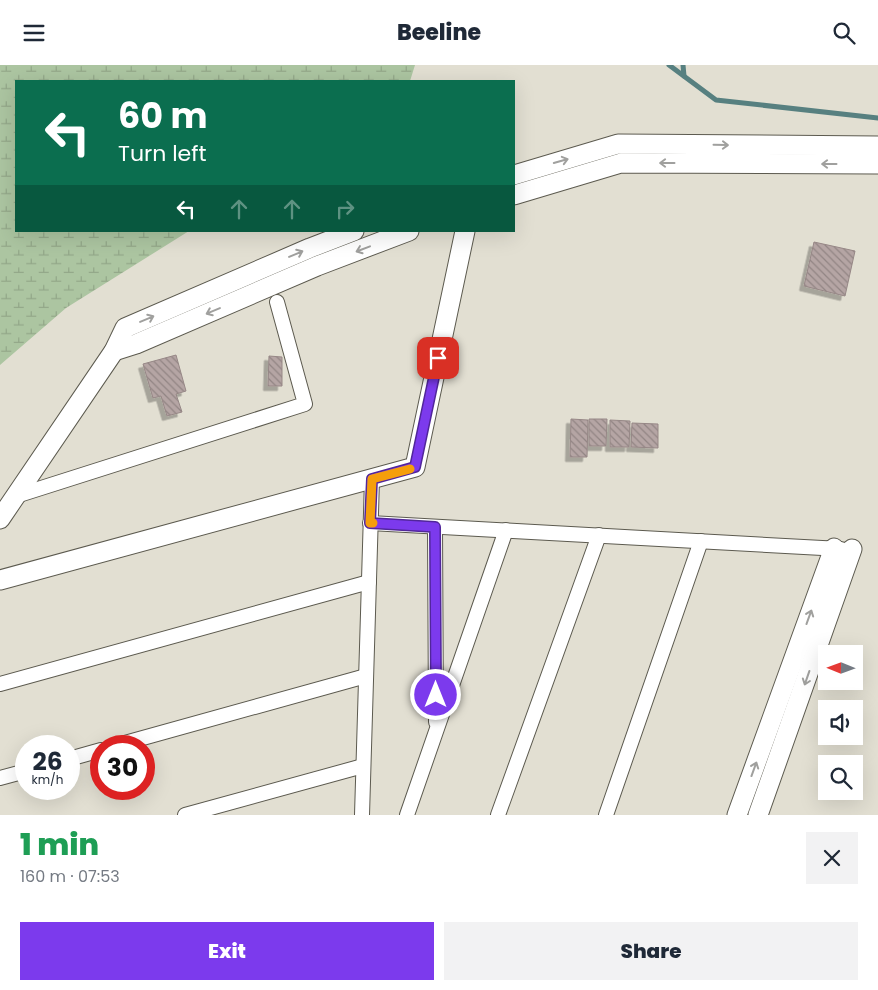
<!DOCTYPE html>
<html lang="en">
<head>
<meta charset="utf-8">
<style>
  :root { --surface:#fff; --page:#f2f2f3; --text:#1f2937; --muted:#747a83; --accent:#7c3aed }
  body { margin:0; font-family:Poppins,sans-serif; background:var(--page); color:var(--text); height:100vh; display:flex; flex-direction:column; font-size:19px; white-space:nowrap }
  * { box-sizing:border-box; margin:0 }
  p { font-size:16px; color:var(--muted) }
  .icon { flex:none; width:28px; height:28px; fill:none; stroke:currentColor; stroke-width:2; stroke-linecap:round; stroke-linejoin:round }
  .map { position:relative; height:750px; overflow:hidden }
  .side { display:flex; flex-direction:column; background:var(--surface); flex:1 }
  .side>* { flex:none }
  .top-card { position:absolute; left:15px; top:15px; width:500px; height:152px; border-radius:0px; box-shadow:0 5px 20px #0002; background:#0b6e4f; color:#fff; overflow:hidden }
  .needle { width:32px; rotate:271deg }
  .fabs { position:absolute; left:818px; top:580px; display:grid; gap:10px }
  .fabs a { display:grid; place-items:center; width:45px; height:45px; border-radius:0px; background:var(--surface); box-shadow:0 5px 20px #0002; font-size:25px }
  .speed { position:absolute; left:15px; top:670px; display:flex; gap:10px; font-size:25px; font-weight:700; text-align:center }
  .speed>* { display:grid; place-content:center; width:65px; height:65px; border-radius:50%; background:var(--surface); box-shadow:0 5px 20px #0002; line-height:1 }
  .speed small { font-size:12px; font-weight:400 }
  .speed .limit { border:8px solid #d22; background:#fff; color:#111 }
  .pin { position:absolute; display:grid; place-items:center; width:42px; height:42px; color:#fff; margin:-21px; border-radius:10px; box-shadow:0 2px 8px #0006 }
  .me { position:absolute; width:55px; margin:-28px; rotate:0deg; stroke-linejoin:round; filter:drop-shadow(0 0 4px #0008) }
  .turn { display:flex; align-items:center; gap:18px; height:105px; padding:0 20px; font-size:22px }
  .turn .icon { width:65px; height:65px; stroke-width:2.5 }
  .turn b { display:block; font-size:35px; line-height:42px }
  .lanes { display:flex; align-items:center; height:48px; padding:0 20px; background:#0003; justify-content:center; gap:25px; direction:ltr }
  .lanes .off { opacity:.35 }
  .round { display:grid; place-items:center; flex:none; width:52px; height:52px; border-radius:0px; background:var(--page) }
  .summary { display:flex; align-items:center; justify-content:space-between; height:85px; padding:0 20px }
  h1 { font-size:30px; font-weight:800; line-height:38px; color:#1e9e55 }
  .action { display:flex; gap:10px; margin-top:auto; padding:10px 20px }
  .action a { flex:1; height:58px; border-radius:0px; background:var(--accent); color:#fff; font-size:20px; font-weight:800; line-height:58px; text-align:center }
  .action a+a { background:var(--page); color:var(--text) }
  header { display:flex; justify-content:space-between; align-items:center; height:65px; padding:0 20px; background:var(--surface); font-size:22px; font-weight:800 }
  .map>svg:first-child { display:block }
  .wetland { fill:url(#wetland-marsh) }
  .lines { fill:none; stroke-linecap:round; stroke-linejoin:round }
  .stream { stroke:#578080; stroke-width:5 }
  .building { fill:url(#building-back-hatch); stroke:#968786; filter:url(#shadow) }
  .street-casing { stroke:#5c5a4f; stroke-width:16 }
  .secondary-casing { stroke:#5c5a4f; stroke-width:21 }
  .street { stroke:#fff; stroke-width:14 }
  .secondary { stroke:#fff; stroke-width:19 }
  .oneway { stroke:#a0a09e }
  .route-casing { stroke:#51269a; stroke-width:12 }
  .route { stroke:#7c3aed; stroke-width:9 }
  .slow { stroke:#f59e0b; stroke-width:9 }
</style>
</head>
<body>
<header><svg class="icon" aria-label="menu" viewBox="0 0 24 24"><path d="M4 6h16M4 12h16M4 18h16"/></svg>Beeline<svg class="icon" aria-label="search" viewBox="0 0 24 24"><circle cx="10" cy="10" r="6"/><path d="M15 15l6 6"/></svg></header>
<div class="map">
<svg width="878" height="750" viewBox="0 0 878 750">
  <defs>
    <pattern id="wetland-marsh" width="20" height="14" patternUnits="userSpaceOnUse" patternTransform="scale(1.25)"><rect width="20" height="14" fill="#acc5a1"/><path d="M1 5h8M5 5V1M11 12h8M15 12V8" fill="none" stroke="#93a889"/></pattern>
    <pattern id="building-back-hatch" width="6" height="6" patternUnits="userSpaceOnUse" patternTransform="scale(1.25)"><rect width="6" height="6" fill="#b5a5a4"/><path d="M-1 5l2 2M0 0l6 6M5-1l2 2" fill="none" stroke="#928584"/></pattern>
    <filter id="shadow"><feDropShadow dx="-4.5" dy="4.5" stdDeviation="0" flood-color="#0004"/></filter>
  </defs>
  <rect width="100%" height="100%" fill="#e2dfd2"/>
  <polygon class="wetland" points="0,0 415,0 410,16 16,16 16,166 189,166 66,243 0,300"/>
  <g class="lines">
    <g class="stream">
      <polyline points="669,0 716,35 878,53"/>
      <polyline points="683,0 684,11"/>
    </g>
  </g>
  <g class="building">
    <polygon points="814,177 855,186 845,231 804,221"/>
    <polygon points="176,290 186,326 176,329 182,347 167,351 161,331 153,333 143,299"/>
    <polygon points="269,291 282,292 282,321 268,321"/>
    <polygon points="571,354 588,355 587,392 570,392"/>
    <polygon points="589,354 607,354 606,381 589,381"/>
    <polygon points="610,355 630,356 629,382 610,382"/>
    <polygon points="632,358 658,359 658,383 631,382"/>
  </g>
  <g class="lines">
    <defs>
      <g id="street">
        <polyline points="16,431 305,339 277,237"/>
        <polyline points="370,458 841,484"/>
        <polyline points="435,462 436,657"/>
        <polyline points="0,619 369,517"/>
        <polyline points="114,681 366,611"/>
        <polyline points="69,694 101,685"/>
        <polyline points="0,713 26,706"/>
        <polyline points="185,750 363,701"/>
        <polyline points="362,750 372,414"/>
        <polyline points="407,750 506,465"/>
        <polyline points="498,750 599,470"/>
        <polyline points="606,750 701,476"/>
      </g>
      <g id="secondary">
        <polyline points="514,110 618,79 878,81"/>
        <polyline points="514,130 621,98 878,99"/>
        <polyline points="114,286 136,279 317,201 409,166"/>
        <polyline points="0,454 114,286 125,263 310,183 354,166"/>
        <polyline points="0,515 415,402 465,166"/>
        <polyline points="737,750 834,483"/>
        <polyline points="758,750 852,484"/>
      </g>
    </defs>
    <use href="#street" class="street-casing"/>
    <use href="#secondary" class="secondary-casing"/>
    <use href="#street" class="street"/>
    <use href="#secondary" class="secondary"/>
  </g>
  <defs><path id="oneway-shaft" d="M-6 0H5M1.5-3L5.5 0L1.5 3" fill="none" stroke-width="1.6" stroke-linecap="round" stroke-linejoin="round" transform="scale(1.25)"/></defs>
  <g class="oneway">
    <use href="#oneway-shaft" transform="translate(721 80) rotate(1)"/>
    <use href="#oneway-shaft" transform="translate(561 96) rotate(-16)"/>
    <use href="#oneway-shaft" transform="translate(667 98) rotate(-180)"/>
    <use href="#oneway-shaft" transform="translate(829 99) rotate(-180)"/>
    <use href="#oneway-shaft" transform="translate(363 184) rotate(159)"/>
    <use href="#oneway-shaft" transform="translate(296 189) rotate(-23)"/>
    <use href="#oneway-shaft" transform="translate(213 246) rotate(157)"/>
    <use href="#oneway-shaft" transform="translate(147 254) rotate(-23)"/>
    <use href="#oneway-shaft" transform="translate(809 552) rotate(-70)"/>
    <use href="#oneway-shaft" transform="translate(807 613) rotate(109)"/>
    <use href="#oneway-shaft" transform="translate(754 704) rotate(-70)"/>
  </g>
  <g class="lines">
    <defs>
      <polyline id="route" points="436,630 435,462 370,458 372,414 415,402 438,293"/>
    </defs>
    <use href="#route" class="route-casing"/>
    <use href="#route" class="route"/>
    <polyline class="slow" points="373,458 370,458 372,414 410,404"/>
  </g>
</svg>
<div class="fabs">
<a><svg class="needle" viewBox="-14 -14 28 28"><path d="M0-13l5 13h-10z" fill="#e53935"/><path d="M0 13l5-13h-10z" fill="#747a83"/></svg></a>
<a><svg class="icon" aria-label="sound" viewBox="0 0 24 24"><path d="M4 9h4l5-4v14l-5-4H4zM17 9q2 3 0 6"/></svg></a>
<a><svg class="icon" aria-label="search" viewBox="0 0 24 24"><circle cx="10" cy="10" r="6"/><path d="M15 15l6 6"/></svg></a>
</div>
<div class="speed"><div>26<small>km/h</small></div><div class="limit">30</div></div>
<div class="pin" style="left:438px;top:293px;background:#d93025"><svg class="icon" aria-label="arrive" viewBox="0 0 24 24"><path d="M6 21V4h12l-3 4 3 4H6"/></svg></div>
<svg class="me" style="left:436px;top:630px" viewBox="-20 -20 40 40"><circle r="17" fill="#7c3aed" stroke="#fff" stroke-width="3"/><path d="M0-11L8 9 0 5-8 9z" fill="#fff"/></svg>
<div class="top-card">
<div class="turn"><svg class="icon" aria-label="left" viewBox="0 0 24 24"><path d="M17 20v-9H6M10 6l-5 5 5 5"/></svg><div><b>60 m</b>Turn left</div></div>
<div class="lanes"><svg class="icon" aria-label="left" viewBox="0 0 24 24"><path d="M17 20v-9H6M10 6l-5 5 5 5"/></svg><svg class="icon off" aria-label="ahead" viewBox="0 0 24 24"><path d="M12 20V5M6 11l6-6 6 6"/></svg><svg class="icon off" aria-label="ahead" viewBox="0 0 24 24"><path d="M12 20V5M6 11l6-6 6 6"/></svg><svg class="icon off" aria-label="right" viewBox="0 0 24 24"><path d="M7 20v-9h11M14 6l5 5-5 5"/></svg></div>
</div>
</div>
<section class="side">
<div class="summary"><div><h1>1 min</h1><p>160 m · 07:53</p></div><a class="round"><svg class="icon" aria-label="close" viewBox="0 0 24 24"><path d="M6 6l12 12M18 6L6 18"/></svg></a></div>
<div class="action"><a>Exit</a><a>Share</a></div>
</section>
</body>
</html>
